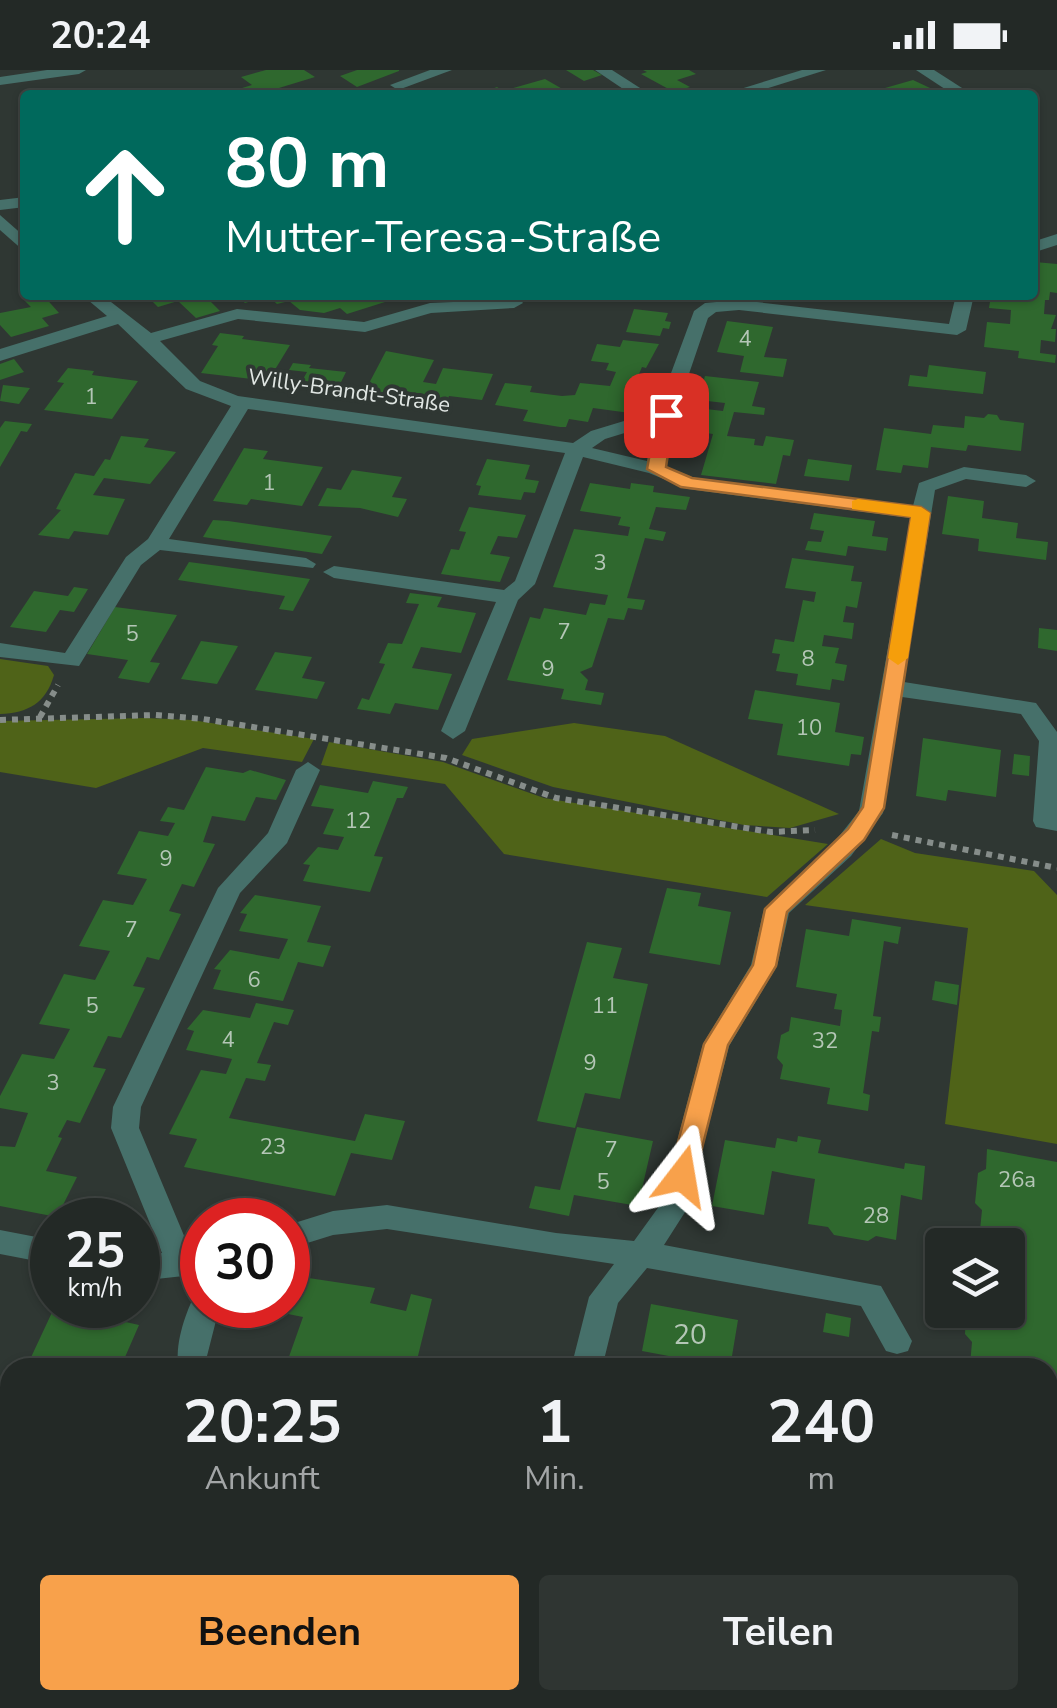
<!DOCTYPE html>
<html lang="de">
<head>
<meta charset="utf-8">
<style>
  :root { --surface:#232926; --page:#2f3532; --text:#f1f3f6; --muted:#a3a6a7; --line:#404543; --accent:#f8a14b }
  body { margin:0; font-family:"Nunito Sans",sans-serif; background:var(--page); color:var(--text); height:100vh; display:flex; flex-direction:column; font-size:38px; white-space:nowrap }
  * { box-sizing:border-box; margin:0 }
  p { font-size:32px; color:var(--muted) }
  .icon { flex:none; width:55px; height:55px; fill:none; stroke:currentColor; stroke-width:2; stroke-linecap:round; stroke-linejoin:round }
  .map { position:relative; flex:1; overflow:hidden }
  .panel { position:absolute; left:0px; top:1288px; width:1058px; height:352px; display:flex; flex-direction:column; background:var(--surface); border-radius:30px 30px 0 0; box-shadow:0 2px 8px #0004,0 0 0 2px var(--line) }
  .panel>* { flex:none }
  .banner { position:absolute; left:20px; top:20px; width:1018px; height:210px; border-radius:10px; box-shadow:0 2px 8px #0004,0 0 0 2px var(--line); background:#00695c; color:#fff; overflow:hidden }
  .controls { position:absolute; left:925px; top:1158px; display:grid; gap:20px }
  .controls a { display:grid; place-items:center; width:100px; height:100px; border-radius:10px; background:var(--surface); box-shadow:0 2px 8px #0004,0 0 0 2px var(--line); font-size:50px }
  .speed { position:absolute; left:30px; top:1128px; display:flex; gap:20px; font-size:50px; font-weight:700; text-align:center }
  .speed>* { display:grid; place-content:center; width:130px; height:130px; border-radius:50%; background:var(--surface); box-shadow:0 2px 8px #0004,0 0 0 2px var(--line); line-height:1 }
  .speed small { font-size:25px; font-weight:400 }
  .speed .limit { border:15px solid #d22; background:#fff; color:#111 }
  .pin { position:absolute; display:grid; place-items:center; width:85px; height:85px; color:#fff; margin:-42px; border-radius:20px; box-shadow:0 5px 15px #0006 }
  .me { position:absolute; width:110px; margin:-55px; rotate:14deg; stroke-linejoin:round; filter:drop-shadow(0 0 8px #0008) }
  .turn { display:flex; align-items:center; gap:35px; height:210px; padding:0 40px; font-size:45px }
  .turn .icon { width:130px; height:130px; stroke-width:2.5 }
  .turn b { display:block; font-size:70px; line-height:85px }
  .eta { display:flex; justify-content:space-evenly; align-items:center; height:170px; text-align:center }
  .eta b { font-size:60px; font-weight:700; line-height:70px }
  .action { display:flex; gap:20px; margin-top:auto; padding:20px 40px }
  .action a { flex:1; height:115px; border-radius:10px; background:var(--accent); color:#111; font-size:40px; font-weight:700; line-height:115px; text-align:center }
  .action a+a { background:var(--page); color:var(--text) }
  .status { display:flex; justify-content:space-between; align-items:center; height:70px; padding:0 50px; background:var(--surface); direction:ltr }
  .status svg { height:28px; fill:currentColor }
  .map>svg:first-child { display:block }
  .green { fill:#4f6318 }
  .building { fill:#2f682e }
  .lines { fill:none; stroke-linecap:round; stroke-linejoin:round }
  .path { stroke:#868d8a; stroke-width:6; stroke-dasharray:6 6; stroke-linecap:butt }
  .minor { fill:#46706a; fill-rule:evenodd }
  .route { fill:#f8a14b; stroke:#a16931; stroke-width:2.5 }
  .slow { fill:#f59e0b }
  .labels { text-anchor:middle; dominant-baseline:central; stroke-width:8; stroke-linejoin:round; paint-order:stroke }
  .number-label { font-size:22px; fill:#b4c6b6 }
  .far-street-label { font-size:22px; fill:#e0e6e3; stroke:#2f3733 }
  .near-number-label { font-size:28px; fill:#b4c6b6 }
</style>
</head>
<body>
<div class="status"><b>20:24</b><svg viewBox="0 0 49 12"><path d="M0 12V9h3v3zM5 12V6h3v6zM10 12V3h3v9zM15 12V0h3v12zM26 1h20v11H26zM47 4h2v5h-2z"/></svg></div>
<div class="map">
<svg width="1057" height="1638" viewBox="0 0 1057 1638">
  <rect width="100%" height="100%" fill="#2f3733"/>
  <g class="green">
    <path d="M 0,589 L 48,596 L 54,605 C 46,633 28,643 0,644 Z"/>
    <polygon points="145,648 192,650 314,669 302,692 203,678 96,718 0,702 0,651"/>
    <polygon points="574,653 665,666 839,744 790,758 744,755 553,717 462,685 472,669"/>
    <polygon points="329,672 443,692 544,728 828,774 767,827 504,784 445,714 321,695"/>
    <polygon points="881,769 915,783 1034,801 1057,825 1057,1074 945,1054 968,858 805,835"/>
  </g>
  <g class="building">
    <polygon points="266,0 304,0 315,7 256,25 242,18 252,15 241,7"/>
    <polygon points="357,0 399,0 399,1 357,17 340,6"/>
    <polygon points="566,0 593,0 602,5 584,11"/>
    <polygon points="643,0 689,0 696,4 677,10 690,17 674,22 641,4 647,2"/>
    <polygon points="545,9 573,25 475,25 497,17 503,21"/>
    <polygon points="913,10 945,25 865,25 864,24"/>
    <polygon points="1035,192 1057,194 1057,223 1050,222 1049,230 1045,230 1044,244 1056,245 1051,259 1056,259 1055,272 1041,270 1040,283 1056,285 1055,293 1018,288 1019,281 984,277 987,252 1010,254 1011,240 989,238 991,225 1032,225"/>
    <polygon points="43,225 59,243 42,248 49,256 11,267 0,255 0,243 31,237 25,231"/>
    <polygon points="146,225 204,225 220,241 196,248 178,231 158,237"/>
    <polygon points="235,225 404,225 404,226 347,244 340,238 324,243 300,240 289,231 277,234 268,226 245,233"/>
    <polygon points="634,239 668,243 665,251 671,252 669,259 663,258 660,266 626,262"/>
    <polygon points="727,251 773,257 764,287 787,289 783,307 740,302 744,286 717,282"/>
    <polygon points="220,263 244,266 242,269 290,275 268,311 201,303 218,276 212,275"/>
    <polygon points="623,270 659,274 646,298 642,297 639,304 643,305 630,343 593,338 588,352 569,349 566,357 560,357 523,351 528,340 495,335 505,313 532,316 530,322 562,326 575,325 580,313 610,316 616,302 606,300 609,293 591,291 597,274 620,277"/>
    <polygon points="386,281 434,290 423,312 436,314 443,298 493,304 482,330 449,326 447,331 393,318 391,323 365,321"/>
    <polygon points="14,289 24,302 0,310 0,294"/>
    <polygon points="293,293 311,295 309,298 346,302 339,316 302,311 307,302 289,300"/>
    <polygon points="929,295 986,302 983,324 908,316 910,305 927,307"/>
    <polygon points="68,298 94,301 92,305 138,311 112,349 44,340 64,313 57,312"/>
    <polygon points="705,306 759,312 752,336 765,338 764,345 734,342 727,366 755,369 754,375 763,376 766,366 794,370 790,386 783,385 776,414 701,405 713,364 699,362 706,339 723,341 725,333 698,330"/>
    <polygon points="3,315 30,318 19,334 0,331"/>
    <polygon points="988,344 997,345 1000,350 1024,353 1021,381 968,375 966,381 931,377 928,398 903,395 901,403 876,400 884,358 931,364 933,355 964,358 965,346 984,348"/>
    <polygon points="5,351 32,354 27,362 21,361 0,397 0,358"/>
    <polygon points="121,366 149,369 144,377 176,382 150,414 104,408 93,425 125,429 108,465 74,461 69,469 38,465 61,440 56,439 75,403 94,406 105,389 110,390"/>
    <polygon points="244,378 268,381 263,389 323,397 302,436 251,429 247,435 213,431"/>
    <polygon points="487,389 530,395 525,409 539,411 535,423 524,422 521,430 478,425 481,416 476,415"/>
    <polygon points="808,389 852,395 849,411 804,406"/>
    <polygon points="352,400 402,407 392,427 407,429 398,447 360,438 318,436 327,418 341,420"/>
    <polygon points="590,413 630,419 631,413 654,416 653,422 690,427 686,440 656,437 649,459 666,462 663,471 645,468 627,528 645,530 642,540 628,538 624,550 608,548 592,597 580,602 588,610 585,620 604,623 601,635 561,629 564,619 507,610 530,547 540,549 544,538 586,545 590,533 605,535 608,525 553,517 574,459 628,466 630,457 618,455 621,447 580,441"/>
    <polygon points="948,426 984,431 982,448 1018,453 1016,468 1048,472 1046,490 978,481 979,469 942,464"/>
    <polygon points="469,437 526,445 517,468 498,466 490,484 510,487 500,512 441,504 451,479 459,480 466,462 459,461"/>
    <polygon points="814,443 875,451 872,466 888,468 886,481 848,476 846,486 805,480 808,471 821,472 824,461 810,459"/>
    <polygon points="213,450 228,451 332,466 322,484 203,467"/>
    <polygon points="792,488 854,496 851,511 862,512 857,538 846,536 843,552 854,553 852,569 824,565 822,576 839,578 835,593 847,595 844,611 832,609 830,620 796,615 798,604 776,601 780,584 772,583 775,569 794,572 803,530 814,532 816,522 785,518"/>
    <polygon points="189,492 219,496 310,509 293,541 279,539 285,526 178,510"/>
    <polygon points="74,517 88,519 74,542 60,540 46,562 10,557 34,521 68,526"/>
    <polygon points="410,523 442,527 437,537 476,543 461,583 421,577 412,598 452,604 438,640 395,633 390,644 357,639 362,628 369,630 385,594 379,593 388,573 402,574 419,534 406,533"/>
    <polygon points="115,537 177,545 150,592 160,593 149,613 118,608 128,590 87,584"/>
    <polygon points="1039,558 1057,560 1057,581 1038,578"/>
    <polygon points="201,571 238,576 217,614 181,609"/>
    <polygon points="275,582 312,587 302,608 325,612 317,629 255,620"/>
    <polygon points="755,620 840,633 835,662 864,667 861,685 851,684 849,696 777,685 783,654 748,649"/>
    <polygon points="923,668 1001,680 996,727 948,720 946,731 916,726"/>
    <polygon points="1014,684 1030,686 1029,706 1012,704"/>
    <polygon points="206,697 243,703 250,700 286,710 276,730 256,727 245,751 212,746 203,772 215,774 194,817 182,814 169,841 181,844 159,890 147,887 140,902 133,916 145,918 121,968 108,966 93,997 106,999 80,1053 67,1050 58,1067 62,1068 46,1101 77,1107 57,1147 0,1136 0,1076 15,1077 28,1043 0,1038 0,1026 22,984 54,989 70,959 39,954 64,904 95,910 110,881 79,876 103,830 133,835 147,809 117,804 139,761 168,766 175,753 160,751 168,737 184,740"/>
    <polygon points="373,711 408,717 403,728 397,728 374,786 383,787 370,822 303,811 310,795 303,794 318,777 338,780 344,767 323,764 334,739 311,736 320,715 368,723"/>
    <polygon points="667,818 701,823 698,836 731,842 720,895 649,883"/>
    <polygon points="255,825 321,836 307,872 331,876 323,897 298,892 283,931 213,919 221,900 214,899 230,880 279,889 288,869 239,861 247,844 240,843"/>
    <polygon points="852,849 901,857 898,874 884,871 873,946 881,947 879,962 872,961 863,1023 870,1025 868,1041 827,1034 830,1018 780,1009 783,995 777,988 781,965 789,961 791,947 840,956 842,940 834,939 837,924 796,917 806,859 849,866"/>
    <polygon points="587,872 622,878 613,908 648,914 620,1029 585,1023 575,1058 537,1051"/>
    <polygon points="935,911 959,915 957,935 932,930"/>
    <polygon points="256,933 294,940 288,955 274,952 257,993 271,995 265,1011 246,1008 229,1048 355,1071 365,1044 405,1051 392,1090 351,1083 335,1126 184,1097 197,1069 169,1064 201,1000 226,1004 232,989 186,980 194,961 187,959 203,940 250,948"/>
    <polygon points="577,1057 653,1071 638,1136 574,1125 569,1146 529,1138 535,1116 560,1120"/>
    <polygon points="798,1066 821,1070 818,1083 904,1099 905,1093 925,1096 922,1130 901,1125 896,1170 876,1166 868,1171 834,1165 828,1157 808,1154 815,1109 792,1105 772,1101 764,1145 712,1136 725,1070 775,1078 777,1068 797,1072"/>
    <polygon points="987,1079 1057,1092 1057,1333 1048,1331 1048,1298 970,1295 972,1272 965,1264 966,1240 1008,1240 1008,1209 1019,1212 1021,1169 980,1160 982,1140 975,1133 978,1103 986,1099"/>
    <polygon points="302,1207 375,1218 370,1233 406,1241 411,1224 432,1229 415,1298 285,1298 303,1247 288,1244"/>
    <polygon points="651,1234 738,1250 730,1298 689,1298 690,1290 642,1281"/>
    <polygon points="55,1236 139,1255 122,1294 132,1298 26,1298"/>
    <polygon points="826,1243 851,1248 849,1267 823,1262"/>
    <polygon points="3,1461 10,1462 10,1487 0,1485"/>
    <polygon points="10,1502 10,1572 5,1571 0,1582 0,1525"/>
    <polygon points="1048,1596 1057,1599 1057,1638 1028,1638 1028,1630 1048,1630"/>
    <polygon points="0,1612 10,1614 10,1630 55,1630 52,1638 0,1638"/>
    <polygon points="146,1630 255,1630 252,1638 143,1638"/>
    <polygon points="822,1630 873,1630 873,1634 884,1637 821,1638"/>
  </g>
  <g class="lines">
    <g class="path">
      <polyline points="40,647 58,615"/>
      <polyline points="0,650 155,645 203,649 446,688 556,728 771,762 815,760"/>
      <polyline points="892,765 1057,798"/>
    </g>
    <g class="minor">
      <polygon points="47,0 86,0 79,4 0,15 0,7"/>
      <polygon points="430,0 452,0 398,20 390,15"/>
      <polygon points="595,0 612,0 651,25 632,25"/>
      <polygon points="802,0 826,0 746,25 721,25"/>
      <polygon points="916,0 934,0 973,25 954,25"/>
      <polygon points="25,127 25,137 0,140 0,130"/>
      <polygon points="0,145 25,167 25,182 0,160"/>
      <polygon points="1057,164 1057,175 1032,183 1032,172"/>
      <path d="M 82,225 L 102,225 L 151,263 L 237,239 L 364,252 L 430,233 L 520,229 L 523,233 L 514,238 L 431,243 L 365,262 L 238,249 L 160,271 L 200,311 L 238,326 L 573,373 L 591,361 L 657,341 L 694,241 L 705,233 L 739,230 L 949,254 L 956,225 L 974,225 L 966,260 L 957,265 L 739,240 L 716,242 L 708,248 L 675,345 L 666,396 L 692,408 L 913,436 L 919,413 L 964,397 L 1026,405 L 1036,411 L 1026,417 L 966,409 L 935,420 L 904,612 L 1036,633 L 1057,662 L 1057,761 L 1036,757 L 1033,751 L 1039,671 L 1021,644 L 902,627 L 883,743 L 851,786 L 789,843 L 777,896 L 729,976 L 687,1139 L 664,1175 L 881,1216 L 912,1271 L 908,1281 L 897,1284 L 886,1281 L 861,1236 L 647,1198 L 618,1233 L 602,1298 L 571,1298 L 589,1227 L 614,1194 L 387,1159 L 333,1165 L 288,1179 L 288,1155 L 333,1141 L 387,1135 L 556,1163 L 634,1171 L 660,1135 L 703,974 L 751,895 L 764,839 L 833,774 L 859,741 L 911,448 L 688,419 L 649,403 L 583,387 L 535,514 L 518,530 L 465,661 L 453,669 L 441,661 L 496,532 L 334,508 L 323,502 L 334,496 L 504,520 L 515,511 L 565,383 L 248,339 L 169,469 L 306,488 L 316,494 L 313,498 L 160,480 L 141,495 L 79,596 L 0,587 L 0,573 L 65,583 L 126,487 L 148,469 L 231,336 L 186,319 L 118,254 L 0,291 L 0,279 L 107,246 ZM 654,354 L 647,391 L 592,378 L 605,369 Z"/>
      <polygon points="308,692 320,700 287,773 240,823 141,1037 139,1058 190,1180 202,1180 202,1204 138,1211 138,1185 162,1183 111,1058 113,1037 218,818 268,763 296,700"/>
      <polygon points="0,1160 52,1170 52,1194 0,1184"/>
      <path d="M 202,1223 L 202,1235 L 220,1235 L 207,1286 L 210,1298 L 179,1298 C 174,1276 185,1245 194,1226 Z"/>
      <polygon points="85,1630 121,1630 118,1638 82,1638"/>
      <polygon points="535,1630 585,1630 589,1638 539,1638"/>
    </g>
  </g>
  <polygon class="route" points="666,340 674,345 666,397 692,408 921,437 930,443 884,738 864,770 787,842 776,896 728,975 695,1106 691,1113 682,1116 673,1113 669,1106 704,974 753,895 765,839 848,759 863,737 911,447 681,417 647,399 657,345"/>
  <polygon class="slow" points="858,429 921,437 930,443 908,588 898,595 888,588 911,447 852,439 852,431"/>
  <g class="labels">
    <g class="number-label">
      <text x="745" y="269">4</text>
      <text x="91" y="327">1</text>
      <text x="269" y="413">1</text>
      <text x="600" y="493">3</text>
      <text x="564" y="562">7</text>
      <text x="132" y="564">5</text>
      <text x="808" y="589">8</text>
      <text x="548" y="599">9</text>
      <text x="809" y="658">10</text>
      <text x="358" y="751">12</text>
      <text x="166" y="789">9</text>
      <text x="131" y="860">7</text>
      <text x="254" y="910">6</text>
      <text x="92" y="936">5</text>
      <text x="605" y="936">11</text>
      <text x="228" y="970">4</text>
      <text x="825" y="971">32</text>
      <text x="590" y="993">9</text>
      <text x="53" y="1013">3</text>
      <text x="273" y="1077">23</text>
      <text x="611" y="1080">7</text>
      <text x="1017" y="1110">26a</text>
      <text x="603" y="1112">5</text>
      <text x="876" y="1146">28</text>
    </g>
    <g class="far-street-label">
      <text transform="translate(349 321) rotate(8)">Willy-Brandt-Straße</text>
    </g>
    <g class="near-number-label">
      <text x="690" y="1265">20</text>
    </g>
  </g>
</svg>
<div class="controls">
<a><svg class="icon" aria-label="layers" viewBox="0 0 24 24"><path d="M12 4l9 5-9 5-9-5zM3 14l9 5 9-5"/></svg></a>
</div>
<div class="speed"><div>25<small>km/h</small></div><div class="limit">30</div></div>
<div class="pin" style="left:666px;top:345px;background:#d93025"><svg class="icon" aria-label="arrive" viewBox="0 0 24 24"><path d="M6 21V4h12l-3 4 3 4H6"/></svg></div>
<svg class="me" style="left:682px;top:1106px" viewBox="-20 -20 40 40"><path d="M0-17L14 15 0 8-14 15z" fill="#f8a14b" stroke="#fff" stroke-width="4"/></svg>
<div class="banner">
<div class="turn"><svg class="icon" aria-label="ahead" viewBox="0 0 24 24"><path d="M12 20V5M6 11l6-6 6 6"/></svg><div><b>80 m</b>Mutter-Teresa-Straße</div></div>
</div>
<section class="panel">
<div class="eta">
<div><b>20:25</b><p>Ankunft</p></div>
<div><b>1</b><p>Min.</p></div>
<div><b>240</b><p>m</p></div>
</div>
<div class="action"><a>Beenden</a><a>Teilen</a></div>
</section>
</div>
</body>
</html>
